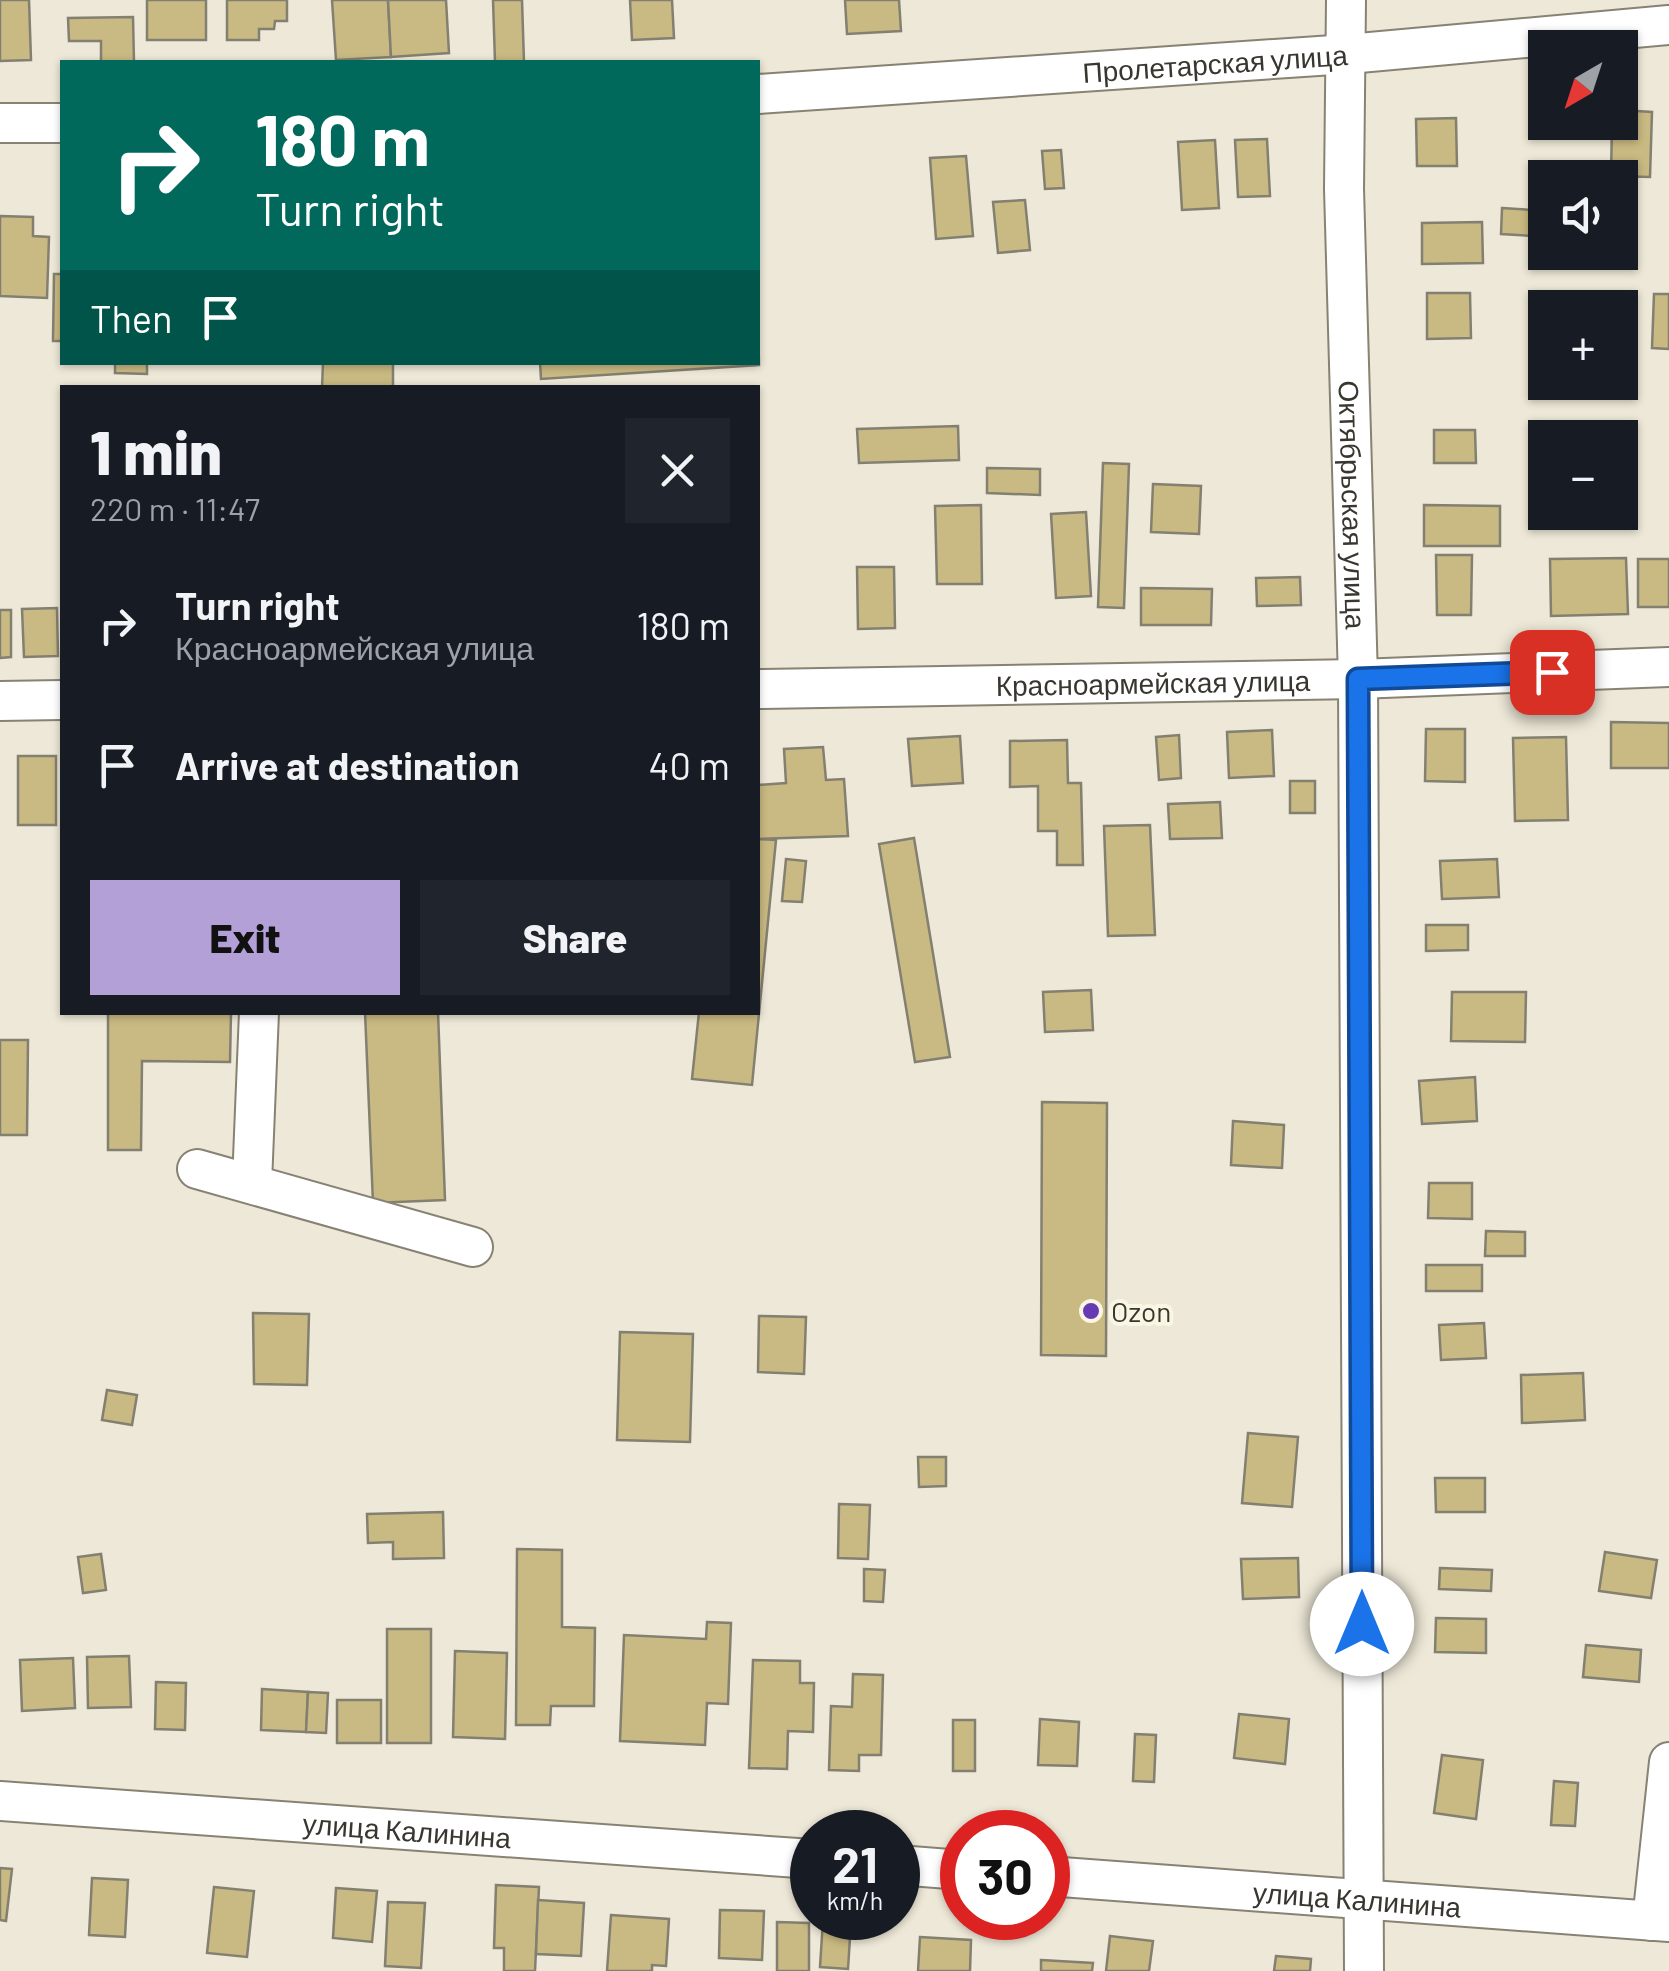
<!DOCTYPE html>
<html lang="en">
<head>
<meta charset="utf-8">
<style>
  :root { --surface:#171b24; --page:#20242c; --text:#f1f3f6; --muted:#9ea1a6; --accent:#b2a0d7 }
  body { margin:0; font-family:Barlow,sans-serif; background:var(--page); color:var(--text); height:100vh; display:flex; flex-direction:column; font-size:38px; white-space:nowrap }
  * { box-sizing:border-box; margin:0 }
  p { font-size:32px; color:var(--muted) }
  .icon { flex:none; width:55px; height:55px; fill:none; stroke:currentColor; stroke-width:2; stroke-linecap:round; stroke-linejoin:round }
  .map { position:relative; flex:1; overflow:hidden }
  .drawer { position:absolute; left:60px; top:385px; width:700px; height:630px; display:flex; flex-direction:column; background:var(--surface); border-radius:0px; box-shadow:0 2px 8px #0004 }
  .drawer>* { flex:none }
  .top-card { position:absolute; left:60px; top:60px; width:700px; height:305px; border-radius:0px; box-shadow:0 2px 8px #0004; background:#00695c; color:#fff; overflow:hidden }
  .needle { width:65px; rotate:219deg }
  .buttons { position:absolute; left:1528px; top:30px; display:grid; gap:20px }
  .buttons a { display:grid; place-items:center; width:110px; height:110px; border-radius:0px; background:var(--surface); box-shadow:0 2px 8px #0004; font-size:50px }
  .speed { position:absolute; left:790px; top:1810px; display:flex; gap:20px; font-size:50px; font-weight:700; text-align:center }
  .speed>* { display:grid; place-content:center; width:130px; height:130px; border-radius:50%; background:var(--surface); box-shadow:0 2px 8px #0004; line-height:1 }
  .speed small { font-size:25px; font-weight:400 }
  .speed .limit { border:15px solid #d22; background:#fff; color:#111 }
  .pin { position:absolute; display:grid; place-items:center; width:85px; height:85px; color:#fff; margin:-42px; border-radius:20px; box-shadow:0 5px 15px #0006 }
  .me { position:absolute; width:110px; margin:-55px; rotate:0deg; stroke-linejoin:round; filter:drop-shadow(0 0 8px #0008) }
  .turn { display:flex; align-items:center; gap:35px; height:210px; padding:0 30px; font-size:45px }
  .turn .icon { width:130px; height:130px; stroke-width:2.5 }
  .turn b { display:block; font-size:70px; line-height:85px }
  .then { display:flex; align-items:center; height:95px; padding:0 30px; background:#0003; gap:20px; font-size:38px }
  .round { display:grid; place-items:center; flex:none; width:105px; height:105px; border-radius:0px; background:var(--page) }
  .headline { display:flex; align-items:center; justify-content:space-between; height:170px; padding:0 30px }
  h1 { font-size:60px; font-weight:800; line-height:75px }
  .primary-button { display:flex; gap:20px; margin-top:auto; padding:20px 30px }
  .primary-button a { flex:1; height:115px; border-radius:0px; background:var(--accent); color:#111; font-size:40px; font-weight:800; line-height:115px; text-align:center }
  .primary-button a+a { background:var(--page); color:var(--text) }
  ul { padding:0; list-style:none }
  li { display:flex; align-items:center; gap:30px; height:140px; padding:0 30px }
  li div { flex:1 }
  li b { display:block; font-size:38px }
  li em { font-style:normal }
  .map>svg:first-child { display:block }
  .building { fill:#c9b982; stroke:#848071; stroke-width:2.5 }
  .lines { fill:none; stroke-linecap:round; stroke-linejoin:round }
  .minor-casing { stroke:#878273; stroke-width:42 }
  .minor { stroke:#fff; stroke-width:38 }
  .route-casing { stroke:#114b97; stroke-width:25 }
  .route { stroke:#1a73e8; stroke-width:18 }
  .poi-dot { fill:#663ab2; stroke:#faf6e4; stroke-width:4 }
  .labels { text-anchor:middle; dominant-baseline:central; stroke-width:8; stroke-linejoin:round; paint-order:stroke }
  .street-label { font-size:28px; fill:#38362f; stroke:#faf6e4 }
  .poi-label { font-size:28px; fill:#38362f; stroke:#faf6e4; text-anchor:start }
</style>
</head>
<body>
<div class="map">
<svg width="1669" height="1971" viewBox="0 0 1669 1971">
  <rect width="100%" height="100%" fill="#ede8d7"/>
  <g class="building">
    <polygon points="0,0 29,0 31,60 0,61"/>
    <rect x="147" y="0" width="59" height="40"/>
    <polygon points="227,0 287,0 287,21 275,21 274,29 259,29 259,40 227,40"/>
    <polygon points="332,0 388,0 391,57 336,60"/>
    <polygon points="388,0 446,0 449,53 391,57"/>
    <polygon points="493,0 522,0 524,62 495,62"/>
    <polygon points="630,0 672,0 674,38 632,40"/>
    <polygon points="845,0 899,0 901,31 847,34"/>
    <polygon points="133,17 134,62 101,62 101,41 69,41 68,18"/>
    <polygon points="1620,110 1652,112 1650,177 1611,176 1612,122 1620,122"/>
    <polygon points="1456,118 1457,166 1417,166 1416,119"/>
    <polygon points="1267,139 1270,196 1238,197 1235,140"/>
    <polygon points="1215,140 1219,208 1182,210 1178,142"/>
    <polygon points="1061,150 1064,188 1045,189 1042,151"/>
    <polygon points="966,156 973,236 936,239 930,158"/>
    <polygon points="1025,200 1030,250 998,253 993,202"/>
    <polygon points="1502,208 1533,210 1532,236 1501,234"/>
    <polygon points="0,216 33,217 33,236 49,237 47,298 0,296"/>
    <polygon points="1482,222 1483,263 1422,264 1422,223"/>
    <polygon points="54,274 62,274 62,341 53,341"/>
    <polygon points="1427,293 1470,293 1471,338 1427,339"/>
    <polygon points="1654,294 1669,294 1669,349 1652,348"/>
    <polygon points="758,327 759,365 541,379 540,362 758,362"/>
    <polygon points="115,362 147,362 147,374 115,373"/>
    <polygon points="323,362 393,362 393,388 322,388"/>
    <polygon points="958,426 959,460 859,463 857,429"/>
    <polygon points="1434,430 1475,430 1476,463 1434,463"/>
    <polygon points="1103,463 1129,464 1124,608 1098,607"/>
    <polygon points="987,468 1040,469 1040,495 987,493"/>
    <polygon points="1153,484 1201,486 1199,534 1151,532"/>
    <polygon points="981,505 982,584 937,584 935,506"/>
    <polygon points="1424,505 1500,506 1500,546 1424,546"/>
    <polygon points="1086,512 1091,596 1056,598 1051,514"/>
    <polygon points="1436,555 1472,555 1471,615 1437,615"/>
    <polygon points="1626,558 1628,614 1551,616 1550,559"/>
    <rect x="1638" y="559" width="31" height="48"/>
    <polygon points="857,567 894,567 895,628 858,629"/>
    <polygon points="1300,577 1301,605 1257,606 1256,578"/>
    <polygon points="1141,588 1212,589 1211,625 1141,625"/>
    <polygon points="57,608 58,656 24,657 22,609"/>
    <polygon points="0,610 11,610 11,657 0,658"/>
    <polygon points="1611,722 1669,723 1669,768 1611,768"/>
    <polygon points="1426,729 1465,729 1465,782 1425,781"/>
    <polygon points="1272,730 1274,776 1229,778 1227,732"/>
    <polygon points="1179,735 1181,778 1159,780 1156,737"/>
    <polygon points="960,736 963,783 912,786 908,739"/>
    <polygon points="1566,737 1568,820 1515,821 1513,738"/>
    <polygon points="1067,740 1068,783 1081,783 1083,865 1057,865 1057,831 1038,831 1038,786 1010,787 1010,741"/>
    <polygon points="823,747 826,780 844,779 848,836 758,839 758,785 786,783 784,749"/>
    <rect x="18" y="756" width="38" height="69"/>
    <rect x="1290" y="781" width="25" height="32"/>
    <polygon points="1220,802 1222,838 1170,839 1168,804"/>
    <polygon points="1150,825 1155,935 1108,936 1104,826"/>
    <polygon points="914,838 950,1057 915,1062 879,844"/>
    <polygon points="758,839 776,840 752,1085 692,1079 699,1012 758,1012"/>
    <polygon points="786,859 806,861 802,902 782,901"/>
    <polygon points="1497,859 1499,897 1442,899 1440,861"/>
    <polygon points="1426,925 1468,925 1468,950 1426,951"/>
    <polygon points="1091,990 1093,1030 1045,1032 1043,992"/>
    <polygon points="1452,992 1526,992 1525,1042 1451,1041"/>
    <polygon points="108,1012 231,1012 230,1062 142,1061 141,1150 108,1150"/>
    <polygon points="365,1012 438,1012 445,1200 373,1203"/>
    <polygon points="0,1040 28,1040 27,1135 0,1135"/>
    <polygon points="1475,1077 1477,1121 1422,1124 1419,1081"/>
    <polygon points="1042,1102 1107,1103 1106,1356 1041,1355"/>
    <polygon points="1233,1121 1284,1125 1282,1168 1231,1165"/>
    <polygon points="1429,1183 1472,1183 1472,1219 1428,1218"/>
    <polygon points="1486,1231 1525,1232 1525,1256 1485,1256"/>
    <rect x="1426" y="1265" width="56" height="26"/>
    <polygon points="253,1313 309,1314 307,1385 254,1384"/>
    <polygon points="759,1316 806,1317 804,1374 758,1372"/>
    <polygon points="1484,1323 1486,1358 1441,1360 1439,1325"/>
    <polygon points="620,1332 693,1334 690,1442 617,1440"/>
    <polygon points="1583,1373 1585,1420 1522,1423 1521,1375"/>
    <polygon points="107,1390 137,1395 132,1425 102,1420"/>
    <polygon points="1248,1433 1298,1437 1292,1507 1242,1503"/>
    <polygon points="918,1457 946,1457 946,1486 919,1487"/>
    <polygon points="1435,1478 1485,1478 1485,1512 1436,1512"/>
    <polygon points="839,1504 870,1505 868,1559 838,1558"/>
    <polygon points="443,1512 444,1558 393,1559 393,1542 368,1543 367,1514"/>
    <polygon points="517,1549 562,1550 562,1627 595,1628 594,1706 551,1706 550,1725 516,1725"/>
    <polygon points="1605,1552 1657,1560 1651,1598 1599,1591"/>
    <polygon points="101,1554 106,1590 83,1593 78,1557"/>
    <polygon points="1298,1558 1299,1597 1243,1599 1241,1559"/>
    <polygon points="1440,1568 1492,1570 1491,1591 1439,1589"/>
    <polygon points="864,1569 885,1570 883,1602 864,1601"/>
    <polygon points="1436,1618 1486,1619 1486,1653 1435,1652"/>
    <polygon points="707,1622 731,1623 728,1704 707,1703 705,1745 620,1741 624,1635 706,1639"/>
    <rect x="387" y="1629" width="44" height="114"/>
    <polygon points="1586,1645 1641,1650 1639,1682 1583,1677"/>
    <polygon points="455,1651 507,1653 505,1739 453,1737"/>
    <polygon points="129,1656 131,1707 88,1708 87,1657"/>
    <polygon points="73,1658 75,1708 22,1711 20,1660"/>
    <polygon points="753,1660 800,1661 800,1683 814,1683 813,1732 788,1731 787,1769 749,1768"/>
    <polygon points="853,1674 883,1675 881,1755 859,1755 859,1771 829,1770 831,1706 852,1707"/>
    <polygon points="156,1682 186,1683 185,1730 155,1729"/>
    <polygon points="262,1689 308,1692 306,1732 261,1730"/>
    <polygon points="308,1692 328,1693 326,1733 306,1732"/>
    <rect x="337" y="1700" width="44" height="43"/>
    <polygon points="1239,1714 1289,1719 1285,1764 1234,1758"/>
    <polygon points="1040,1719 1079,1722 1077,1766 1038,1765"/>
    <rect x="953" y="1720" width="22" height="51"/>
    <polygon points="1135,1734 1156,1735 1154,1782 1133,1781"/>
    <polygon points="1442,1755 1483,1760 1476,1819 1434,1813"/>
    <polygon points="1554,1781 1578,1783 1575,1826 1551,1825"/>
    <polygon points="0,1868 12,1869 6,1921 0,1920"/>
    <polygon points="92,1878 128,1880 125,1937 89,1935"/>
    <polygon points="496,1885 539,1887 535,1971 504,1971 504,1948 494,1948"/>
    <polygon points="214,1887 254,1891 247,1957 207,1953"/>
    <polygon points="336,1888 377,1891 372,1942 333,1938"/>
    <polygon points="538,1900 584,1903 581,1956 536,1954"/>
    <polygon points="388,1902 425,1903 421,1968 385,1966"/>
    <polygon points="720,1910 764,1911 762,1960 719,1958"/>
    <polygon points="611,1915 669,1919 666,1966 652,1965 652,1971 607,1971"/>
    <polygon points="823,1920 851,1922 848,1969 820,1967"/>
    <polygon points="777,1922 809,1923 809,1971 777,1971"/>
    <polygon points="1110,1936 1153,1941 1149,1971 1106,1971"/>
    <polygon points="920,1937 971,1940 970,1971 918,1971"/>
    <polygon points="1276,1956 1311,1959 1310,1971 1274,1971"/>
    <polygon points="1041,1960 1093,1963 1092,1971 1041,1971"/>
  </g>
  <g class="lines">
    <defs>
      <g id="minor">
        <path id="s1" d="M 1346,0 L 1344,189 L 1358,679 L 1364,1971"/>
        <path id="s2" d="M 758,94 L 1348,54 L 1669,25"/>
        <polyline points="0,123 62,123"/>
        <path id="s3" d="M 758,689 L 1358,679 L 1669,667"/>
        <polyline points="0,701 62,700"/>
        <polyline points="197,1169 473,1247"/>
        <polyline points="252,1183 259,1012"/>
        <path id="s4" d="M 0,1801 L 812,1859"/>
        <polyline points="898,1865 962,1870"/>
        <path id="s5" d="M 1048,1876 L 1669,1922"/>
        <polyline points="1652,1921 1669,1762"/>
      </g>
    </defs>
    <use href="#minor" class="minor-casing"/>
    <use href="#minor" class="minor"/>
  </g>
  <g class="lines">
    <defs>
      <polyline id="route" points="1362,1624 1358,679 1552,672"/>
    </defs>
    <use href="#route" class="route-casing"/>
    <use href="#route" class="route"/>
  </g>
  <circle class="poi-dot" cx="1091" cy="1311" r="10"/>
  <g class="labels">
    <g class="street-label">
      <text stroke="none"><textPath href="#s2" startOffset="458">Пролетарская улица</textPath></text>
      <text stroke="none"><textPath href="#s1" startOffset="505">Октябрьская улица</textPath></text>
      <text stroke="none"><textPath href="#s3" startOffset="395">Красноармейская улица</textPath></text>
      <text stroke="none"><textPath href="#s4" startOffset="408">улица Калинина</textPath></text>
      <text stroke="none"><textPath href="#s5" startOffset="310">улица Калинина</textPath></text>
    </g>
    <g class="poi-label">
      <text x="1111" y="1311">Ozon</text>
    </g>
  </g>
</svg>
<div class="buttons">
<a><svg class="needle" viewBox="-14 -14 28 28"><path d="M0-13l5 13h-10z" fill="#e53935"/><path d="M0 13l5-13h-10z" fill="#9ea1a6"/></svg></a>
<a><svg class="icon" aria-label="sound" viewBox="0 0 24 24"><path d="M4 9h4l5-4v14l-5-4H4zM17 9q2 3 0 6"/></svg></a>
<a>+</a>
<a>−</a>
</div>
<div class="speed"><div>21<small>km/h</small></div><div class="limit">30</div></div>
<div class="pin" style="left:1552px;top:672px;background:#d93025"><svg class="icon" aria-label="arrive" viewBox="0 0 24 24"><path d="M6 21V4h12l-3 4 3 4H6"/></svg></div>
<svg class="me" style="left:1362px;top:1624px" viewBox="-20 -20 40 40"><circle r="19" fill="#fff"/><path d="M0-13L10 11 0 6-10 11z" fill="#1a73e8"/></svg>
<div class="top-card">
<div class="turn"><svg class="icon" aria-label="right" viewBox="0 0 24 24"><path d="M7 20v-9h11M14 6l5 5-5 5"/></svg><div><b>180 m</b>Turn right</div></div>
<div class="then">Then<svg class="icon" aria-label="arrive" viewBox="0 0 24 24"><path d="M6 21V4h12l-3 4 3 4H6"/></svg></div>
</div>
<section class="drawer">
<div class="headline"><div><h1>1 min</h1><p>220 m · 11:47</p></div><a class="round"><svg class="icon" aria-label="close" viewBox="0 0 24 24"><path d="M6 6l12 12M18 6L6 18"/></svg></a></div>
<ul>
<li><svg class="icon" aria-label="right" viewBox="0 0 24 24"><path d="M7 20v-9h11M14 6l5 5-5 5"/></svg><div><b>Turn right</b><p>Красноармейская улица</p></div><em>180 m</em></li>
<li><svg class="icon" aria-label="arrive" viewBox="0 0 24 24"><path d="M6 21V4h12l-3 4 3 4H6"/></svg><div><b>Arrive at destination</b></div><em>40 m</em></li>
</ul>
<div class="primary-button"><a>Exit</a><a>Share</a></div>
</section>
</div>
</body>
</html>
